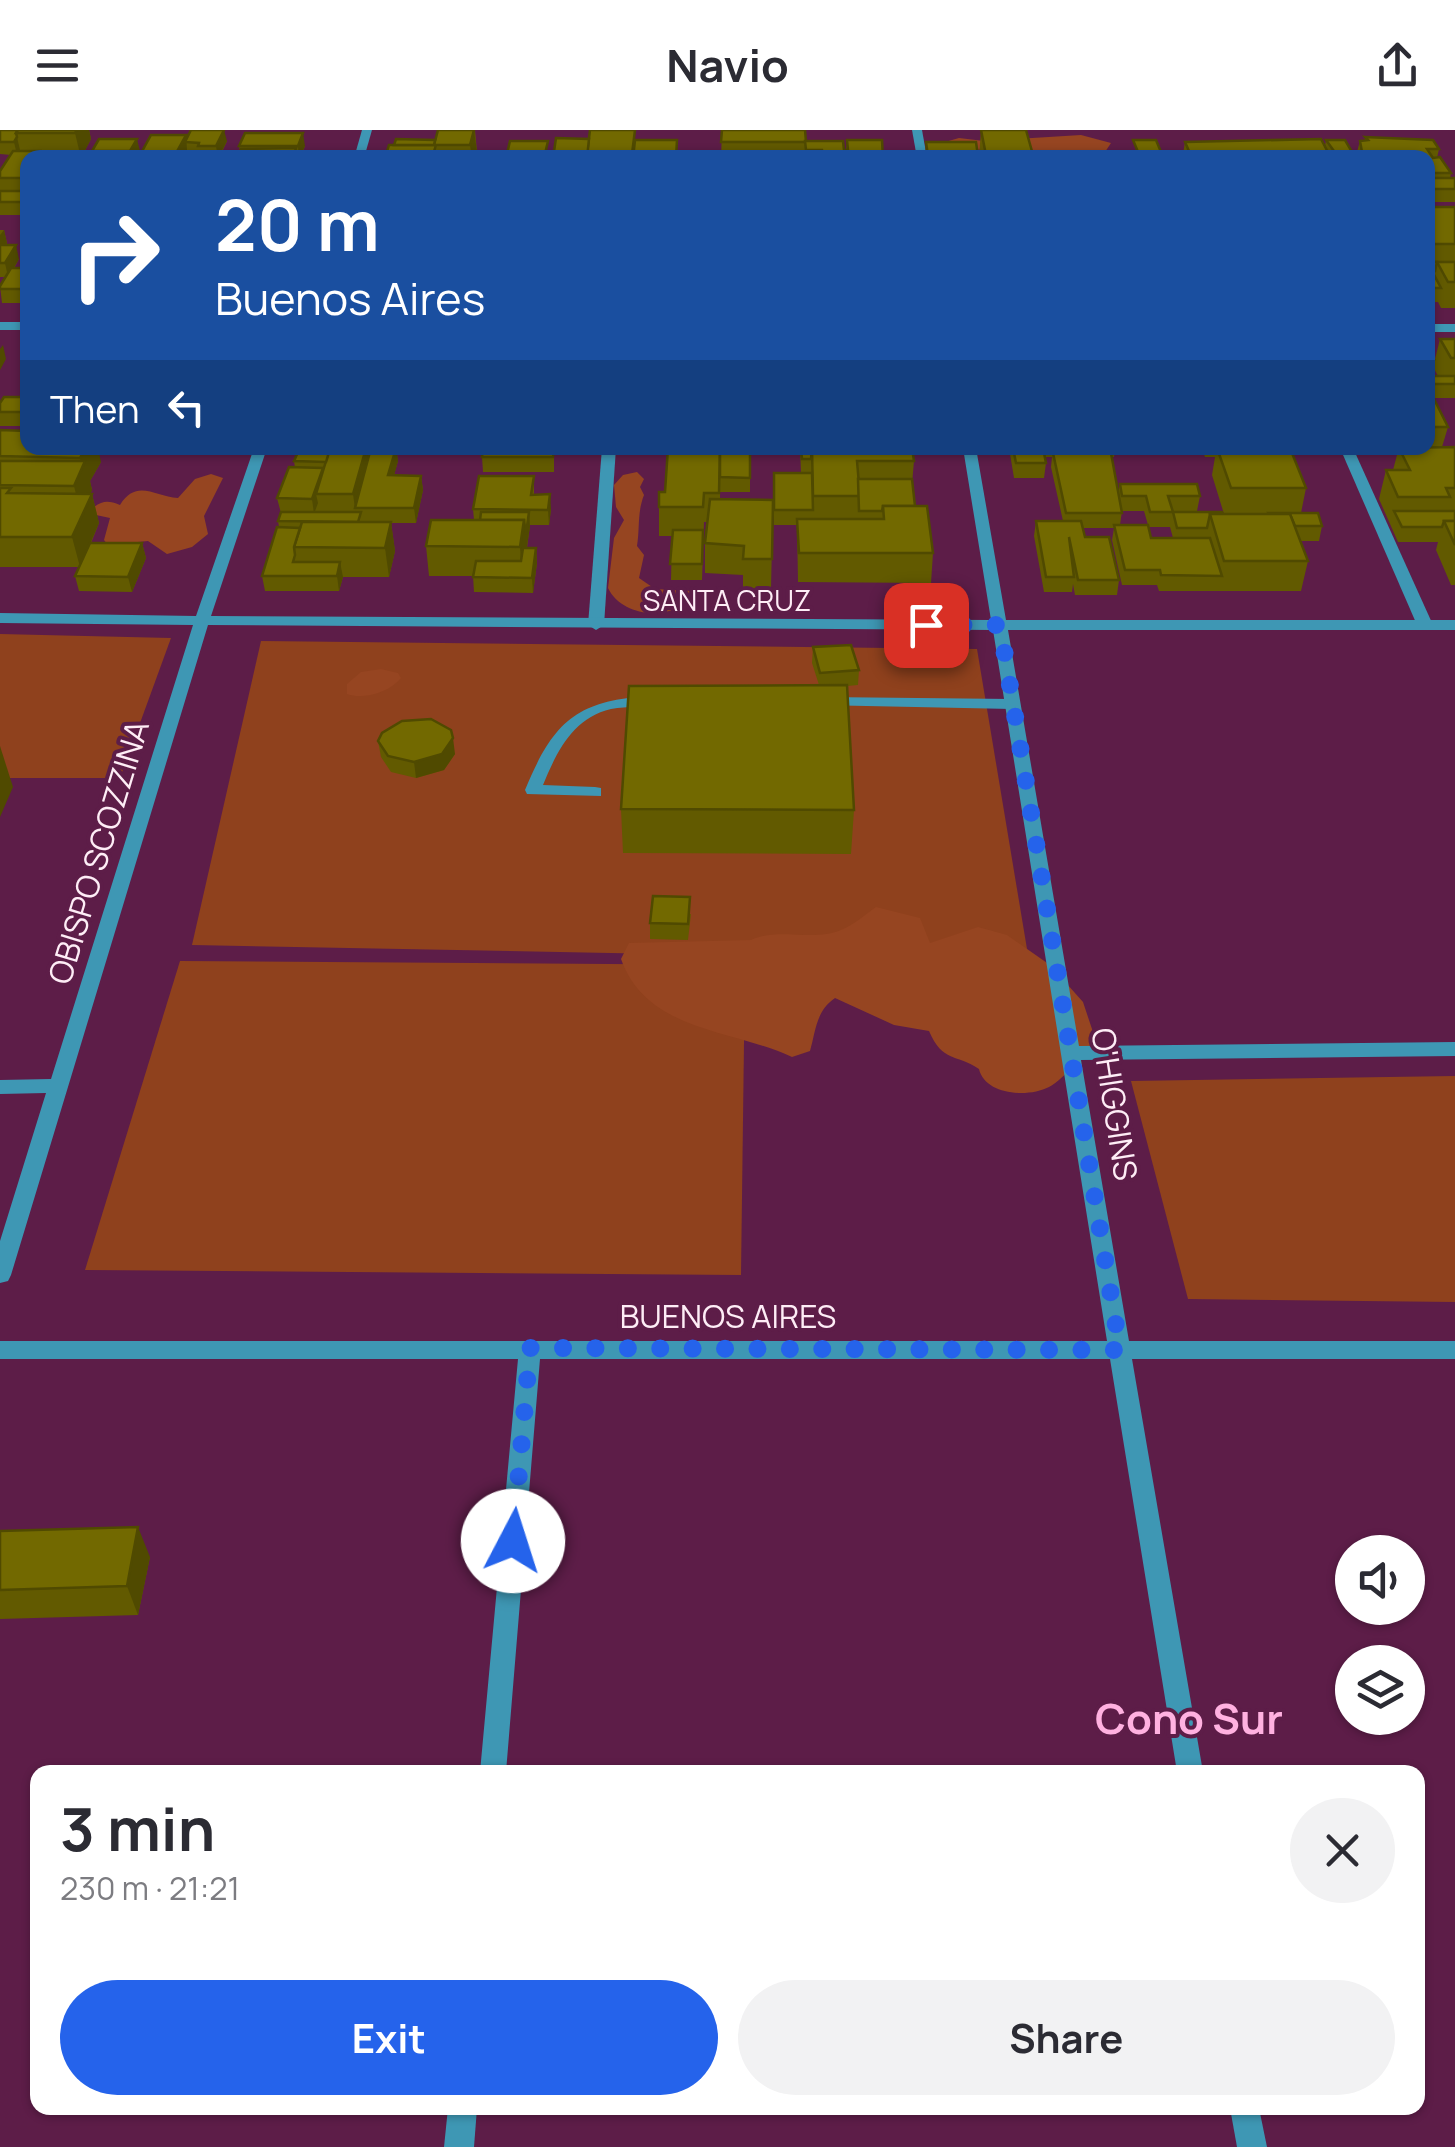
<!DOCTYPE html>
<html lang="en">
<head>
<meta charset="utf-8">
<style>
  :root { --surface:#fff; --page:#f2f2f3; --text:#2b2b33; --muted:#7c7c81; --accent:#2563eb }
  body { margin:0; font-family:Manrope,sans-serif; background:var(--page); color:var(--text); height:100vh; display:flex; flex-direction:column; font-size:38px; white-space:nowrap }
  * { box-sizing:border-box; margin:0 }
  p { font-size:32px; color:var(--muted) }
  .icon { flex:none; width:55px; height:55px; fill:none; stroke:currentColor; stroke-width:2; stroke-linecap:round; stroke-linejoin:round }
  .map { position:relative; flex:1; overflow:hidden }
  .panel { position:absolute; left:30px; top:1635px; width:1395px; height:350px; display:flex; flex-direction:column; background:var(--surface); border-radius:20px; box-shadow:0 2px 8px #0004 }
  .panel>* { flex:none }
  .guide { position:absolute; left:20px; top:20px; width:1415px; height:305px; border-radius:20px; box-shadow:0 2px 8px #0004; background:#1a4fa0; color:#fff; overflow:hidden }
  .tools { position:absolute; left:1335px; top:1405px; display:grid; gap:20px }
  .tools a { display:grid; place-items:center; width:90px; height:90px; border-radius:50%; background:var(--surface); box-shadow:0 2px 8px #0004; font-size:50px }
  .pin { position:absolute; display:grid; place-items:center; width:85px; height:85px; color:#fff; margin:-42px; border-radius:20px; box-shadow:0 5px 15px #0006 }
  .me { position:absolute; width:110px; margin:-55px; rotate:5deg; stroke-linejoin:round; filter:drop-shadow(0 0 8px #0008) }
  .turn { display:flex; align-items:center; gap:35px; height:210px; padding:0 30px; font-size:45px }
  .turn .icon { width:130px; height:130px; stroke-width:2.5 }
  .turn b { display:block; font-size:70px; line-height:85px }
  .then { display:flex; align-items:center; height:95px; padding:0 30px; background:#0003; gap:20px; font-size:38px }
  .round { display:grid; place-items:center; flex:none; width:105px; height:105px; border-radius:52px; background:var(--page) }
  .summary { display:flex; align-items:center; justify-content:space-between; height:170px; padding:0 30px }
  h1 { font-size:60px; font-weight:700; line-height:75px }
  .button { display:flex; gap:20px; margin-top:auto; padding:20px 30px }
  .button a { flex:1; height:115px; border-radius:60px; background:var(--accent); color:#fff; font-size:40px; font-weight:700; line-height:115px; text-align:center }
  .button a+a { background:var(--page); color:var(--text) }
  header { display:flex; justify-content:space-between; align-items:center; height:130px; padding:0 30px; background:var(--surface); font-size:45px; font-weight:700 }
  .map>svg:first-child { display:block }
  .green { fill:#8f411d }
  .forest { fill:#964521 }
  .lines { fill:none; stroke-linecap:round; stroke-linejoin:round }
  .lane { fill:#3e97b4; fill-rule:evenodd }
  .street { fill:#3e97b4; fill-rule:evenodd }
  .wall { fill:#625a00; fill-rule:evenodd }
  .shaded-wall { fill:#504a00 }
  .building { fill:#726900; stroke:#504a00; stroke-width:2.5 }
  .route { stroke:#2563eb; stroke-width:18; stroke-dasharray:0 32.4 }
  .labels { text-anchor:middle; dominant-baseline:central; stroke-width:8; stroke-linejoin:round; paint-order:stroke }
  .far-street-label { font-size:28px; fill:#feedf6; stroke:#5d1d48 }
  .street-label { font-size:32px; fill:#feedf6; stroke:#5d1d48 }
  .near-neighbourhood-label { font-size:42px; font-weight:bold; fill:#ffb1e0; stroke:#5d1d48 }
</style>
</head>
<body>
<header><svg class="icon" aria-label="menu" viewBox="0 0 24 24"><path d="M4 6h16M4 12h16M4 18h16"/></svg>Navio<svg class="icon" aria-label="share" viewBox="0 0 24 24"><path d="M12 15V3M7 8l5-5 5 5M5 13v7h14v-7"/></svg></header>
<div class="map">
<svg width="1455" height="2017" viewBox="0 0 1455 2017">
  <rect width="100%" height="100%" fill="#5d1d48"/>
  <g class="green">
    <polygon points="0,504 171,508 120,648 0,648"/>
    <polygon points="261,511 977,519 1029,831 192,815"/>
    <polygon points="180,831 745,835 741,1145 85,1140"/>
    <polygon points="1455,946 1455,1172 1188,1169 1131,951"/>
  </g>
  <g class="forest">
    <path d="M 1081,5 L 1111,13 L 1105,22 C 1069,30 1038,18 1002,19 C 973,19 962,23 931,16 L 959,8 L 984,11 Z"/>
    <path d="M 637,342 L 644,349 L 640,357 L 644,365 C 637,383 640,398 637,416 L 644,425 L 639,448 L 655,459 L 691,461 L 695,465 C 674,491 623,489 608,458 L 614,408 L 624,390 L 616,377 L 614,355 L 623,345 Z"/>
    <path d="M 211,344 L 223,348 L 204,386 L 208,404 L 192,417 L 167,424 L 148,411 L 108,415 L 104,410 L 110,388 L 96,385 L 94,377 C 104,370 109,371 120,375 C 137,348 155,367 178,368 L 195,349 Z"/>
    <path d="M 381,539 L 398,543 L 401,548 C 390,562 364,570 347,564 L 347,554 L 361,542 Z"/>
    <path d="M 876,777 L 920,788 L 930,813 L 978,797 L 1007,805 L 1050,835 L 1083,872 L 1096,911 C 1082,924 1066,948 1049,957 C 1028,968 985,965 979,939 C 955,923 943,933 929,901 L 894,895 L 835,868 C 816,881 816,900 810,921 L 792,927 C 732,899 647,902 621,829 L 629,813 L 751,810 C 779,797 812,812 841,800 C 853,795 865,785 876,777 Z"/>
  </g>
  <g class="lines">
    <g class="lane">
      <polygon points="912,0 922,0 927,28 917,28"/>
      <polygon points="602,318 616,318 604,495 596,500 588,495"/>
      <polygon points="1340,318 1353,318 1433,495 1430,498 1425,500 1417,495"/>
      <path d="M 655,566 L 661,568 L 661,574 C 644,577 628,576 611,579 C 573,588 557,621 543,655 L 595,657 L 601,658 L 601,666 L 527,664 L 525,660 C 554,590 578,569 655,566 Z"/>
      <polygon points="824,567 1012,569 1020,574 1012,579 818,575 818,569"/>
    </g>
    <g class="street">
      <polygon points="362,0 372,0 364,28 354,28"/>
      <rect x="0" y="192" width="28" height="8"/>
      <rect x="1428" y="194" width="27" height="8"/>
      <polygon points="254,318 267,318 211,486 991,490 963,318 976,318 1006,490 1455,490 1455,500 1008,500 1079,916 1455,912 1455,926 1081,930 1129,1211 1455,1211 1455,1229 1132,1229 1203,1642 1177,1642 1110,1229 540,1229 506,1642 480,1642 518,1229 0,1229 0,1211 1107,1211 993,500 208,495 11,1145 8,1151 0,1153 0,1111 46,963 0,964 0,950 51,949 193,495 0,493 0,483 196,486"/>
      <polygon points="448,1978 477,1978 474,2017 444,2017"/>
      <polygon points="1230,1978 1259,1978 1267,2017 1237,2017"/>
    </g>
  </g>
  <g class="wall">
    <polygon points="0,0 89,0 91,9 81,28 28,28 28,85 0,85 0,41 11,25 0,24"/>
    <polygon points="475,0 477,22 476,28 385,28 435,10"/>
    <polygon points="635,0 635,11 677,10 677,28 553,28 589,9"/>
    <polygon points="722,0 806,11 844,20 846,20 847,10 883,28 721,28"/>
    <polygon points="981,0 1033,25 1033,28 979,28"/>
    <polygon points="186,5 187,10 227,11 222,22 188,25 187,20 183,28 141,28 140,25"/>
    <polygon points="1365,7 1439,19 1437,28 1451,43 1450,48 1455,48 1455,72 1428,72 1428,28 1185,28 1183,24 1185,12 1325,16 1326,10 1352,22 1357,22 1360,11 1365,11"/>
    <polygon points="926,12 976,12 978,28 925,28"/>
    <polygon points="239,16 305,16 300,28 237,28 240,21"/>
    <polygon points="92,21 140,21 136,28 82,28 93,23"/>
    <polygon points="1428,77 1455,77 1455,178 1441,178 1438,172 1428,172"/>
    <polygon points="0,100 4,100 7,113 6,115 19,129 14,138 28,138 28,173 2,173 0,156 6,147 0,147"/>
    <polygon points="1440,209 1455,209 1455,268 1433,268 1448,297 1442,317 1455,317 1455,455 1451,455 1436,420 1438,412 1398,412 1379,369 1386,340 1393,340 1397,325 1379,325 1376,318 1428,318 1428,215 1434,229 1431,244 1431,246 1438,246 1433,237"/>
    <polygon points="28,267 28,296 0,296 0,273"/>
    <polygon points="0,300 101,332 90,351 92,360 90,364 92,364 99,393 91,413 142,413 146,428 132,462 79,461 75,446 79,437 0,437"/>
    <polygon points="115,318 161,318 160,320 115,320"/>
    <polygon points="329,318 396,318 398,331 394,345 421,346 423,360 416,393 391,393 395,421 389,447 343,447 339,461 265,461 262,446 279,397 278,391 281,383 277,368 295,338 294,331 329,322"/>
    <polygon points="750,318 750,362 720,362 720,343 720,370 773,370 771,459 743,458 743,445 705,443 705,413 707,392 704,392 702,450 671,450 672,406 659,406 659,377 665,362"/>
    <polygon points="800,318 912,318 914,331 912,354 915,376 933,423 931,453 798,452 797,395 774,395 774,343 801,343"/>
    <path d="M 1009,318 L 1115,318 L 1114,327 L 1112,327 L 1118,363 L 1120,354 L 1200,366 L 1197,381 L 1172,381 L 1223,384 L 1224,384 L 1212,345 L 1215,327 L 1205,327 L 1202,318 L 1290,318 L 1306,358 L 1301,383 L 1322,396 L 1319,411 L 1300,411 L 1308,431 L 1301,461 L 1159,461 L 1157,455 L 1122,455 L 1112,410 L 1114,398 L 1082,398 L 1085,407 L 1119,450 L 1117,465 L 1075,465 L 1073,454 L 1072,462 L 1044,462 L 1034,406 L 1036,391 L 1063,391 L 1051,337 L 1052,327 L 1045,327 L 1046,333 L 1044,348 L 1014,348 ZM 1122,381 L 1144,381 L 1148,395 L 1120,395 ZM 1149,397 L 1170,397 L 1173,408 L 1151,408 Z"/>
    <polygon points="554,319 554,342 483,342 482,327"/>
    <polygon points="534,346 534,365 551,379 549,395 530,395 527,418 536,418 537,433 533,463 474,462 473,446 429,446 426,416 474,390 473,379"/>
    <polygon points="813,517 859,540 858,555 847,556 854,680 851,724 623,723 621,679 819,555 812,533"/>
    <polygon points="378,611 455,624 444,640 416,648 391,642 381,627"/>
    <polygon points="691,784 688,810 650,809 650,793"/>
    <polygon points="0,1401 150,1427 138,1485 0,1489"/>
  </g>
  <g class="shaded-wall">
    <polygon points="77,0 89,0 91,9 81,28 75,3"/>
    <polygon points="224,0 227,11 218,28 216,16"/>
    <polygon points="474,0 477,22 476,28 472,28 470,15"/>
    <polygon points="303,3 305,16 299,28 298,16"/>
    <polygon points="186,5 187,20 183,28 176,28 175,25"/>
    <polygon points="17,7 20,20 17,25 14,12"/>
    <polygon points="137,9 140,21 136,28 131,28 130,21"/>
    <polygon points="28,42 28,60 27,61 24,48"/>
    <polygon points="4,100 7,113 0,124 0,105"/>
    <polygon points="16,115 19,129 8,147 5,133"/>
    <polygon points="3,215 6,229 0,240 0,219"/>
    <polygon points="86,318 98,318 101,332 90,351 92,360 81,385 74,356 82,337 80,328"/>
    <polygon points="366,318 372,318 355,378 357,393 353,364"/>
    <polygon points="396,318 398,331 390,360 388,345"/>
    <polygon points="323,338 325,353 316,364 318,373 314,384 312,369"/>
    <polygon points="421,346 423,360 416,393 414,378"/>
    <polygon points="92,364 99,393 80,437 72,407"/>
    <polygon points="550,364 551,379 549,395 548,380"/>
    <polygon points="529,382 530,397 522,446 520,417 524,390"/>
    <polygon points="391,392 395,421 389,447 385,418"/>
    <polygon points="142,413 146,428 132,462 128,447"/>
    <polygon points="536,418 537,433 533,463 532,448"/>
    <polygon points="340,432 343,447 339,461 337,446"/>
    <polygon points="453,608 455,624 444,640 416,648 414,632"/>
    <polygon points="0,616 13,657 0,687"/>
    <polygon points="138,1397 150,1427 138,1485 127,1456"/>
  </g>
  <g class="building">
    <polygon points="0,0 18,0 16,3 17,7 14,12 0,12"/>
    <polygon points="18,0 77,0 75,3 16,3"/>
    <polygon points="191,0 224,0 216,16 198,16 199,13 185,12"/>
    <polygon points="438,0 474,0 470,15 436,15 432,28 385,28 389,15 434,15"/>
    <polygon points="590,0 635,0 632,24 587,24"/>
    <polygon points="722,0 805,0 806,12 721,12"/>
    <polygon points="981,0 1026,0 1033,25 986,25"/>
    <polygon points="245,3 303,3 298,16 239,16"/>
    <polygon points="151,5 186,5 175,25 140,25"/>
    <polygon points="1365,7 1433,10 1439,19 1427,19 1433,28 1440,27 1451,43 1428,43 1428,28 1339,28 1326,10 1345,10 1352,22 1362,22 1360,11 1368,10"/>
    <polygon points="556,8 589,9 587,28 553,28"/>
    <polygon points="99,9 137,9 130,21 92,21"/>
    <polygon points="396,9 435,10 434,15 394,15"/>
    <polygon points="1321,9 1331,28 1192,28 1185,12"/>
    <polygon points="635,10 677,10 676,28 633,28"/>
    <polygon points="847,10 882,10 883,28 823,28 822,20 806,20 805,11 843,11 844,20 848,20"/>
    <polygon points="1133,10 1156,10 1161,22 1172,22 1174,28 1114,28 1111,22 1138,22"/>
    <polygon points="510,11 548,11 544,28 506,28"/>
    <polygon points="926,12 976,12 978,26 928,26"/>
    <polygon points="296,18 293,28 237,28 241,19"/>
    <polygon points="13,21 40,21 36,28 28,28 28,42 24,48 0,48 0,41"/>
    <polygon points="200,22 236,22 233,28 198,28"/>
    <polygon points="85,23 123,23 120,28 82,28"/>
    <polygon points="741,24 809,24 810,28 741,28"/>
    <rect x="1428" y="48" width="27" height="11"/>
    <rect x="0" y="61" width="28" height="11"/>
    <polygon points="1428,77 1455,77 1455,114 1431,114 1428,108"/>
    <polygon points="0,115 16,115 5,133 0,133"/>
    <polygon points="1428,132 1437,132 1435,141 1432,141 1441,158 1428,158"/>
    <polygon points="1437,132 1455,132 1455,152 1448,152"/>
    <polygon points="11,138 28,138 28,159 0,159 0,156"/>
    <polygon points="1440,209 1455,209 1455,228 1451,228"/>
    <polygon points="1428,215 1434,229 1428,229"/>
    <polygon points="1428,242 1430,242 1431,246 1455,246 1455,254 1428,254"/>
    <polygon points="1428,257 1448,297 1428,297"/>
    <polygon points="4,267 28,267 28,276 24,282 0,282 0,273"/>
    <polygon points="0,300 28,301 28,318 86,318 80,328 0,326"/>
    <polygon points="1455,317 1455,358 1446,358 1450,367 1398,367 1386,340 1410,340 1399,318"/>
    <polygon points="330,318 366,318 353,364 316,364"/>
    <polygon points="371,318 396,318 388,345 421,346 414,378 355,378"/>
    <polygon points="483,318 554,319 553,327 482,327"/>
    <polygon points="668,318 720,318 719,363 704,363 703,377 659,377 659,362 665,362"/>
    <polygon points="720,318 750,318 750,348 720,347"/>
    <polygon points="801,318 812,318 811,329 802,329"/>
    <polygon points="812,318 912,318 914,331 857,331 860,366 813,366"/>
    <polygon points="1013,318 1043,318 1046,333 1016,333"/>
    <polygon points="1217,318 1290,318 1306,358 1231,358"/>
    <polygon points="298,322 329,322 326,332 294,331"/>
    <polygon points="1053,323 1111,323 1122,383 1066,383"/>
    <polygon points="0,331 85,331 74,356 0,355"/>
    <polygon points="289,337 323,338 312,369 277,368"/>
    <polygon points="774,343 812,343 813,380 774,380"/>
    <polygon points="479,346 534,346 531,365 550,364 548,380 473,379"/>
    <polygon points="858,349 912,349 915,376 883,376 882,381 859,381"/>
    <polygon points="1120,354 1197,354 1200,366 1168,366 1173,382 1150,382 1146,366 1122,366"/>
    <polygon points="0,358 11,358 7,363 92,364 72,407 0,407"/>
    <polygon points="710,369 773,370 772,429 743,429 744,416 705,413"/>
    <polygon points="883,376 927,376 933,423 799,423 797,389 884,389"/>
    <polygon points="1394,381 1455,381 1455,391 1444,391 1442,397 1402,397"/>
    <polygon points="281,382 361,382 358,392 278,391"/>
    <polygon points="481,382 529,382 526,404 524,390 480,390"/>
    <polygon points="1173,382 1222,382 1223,384 1210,384 1207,398 1177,398"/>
    <polygon points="1269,383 1318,383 1322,396 1295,396 1290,384 1270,384"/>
    <polygon points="1210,384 1290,384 1308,431 1224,431"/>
    <polygon points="431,390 524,390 520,417 426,416"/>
    <polygon points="1036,391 1081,391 1085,407 1109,407 1119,450 1078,450 1069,407 1074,447 1046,447"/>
    <polygon points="1444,391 1455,391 1455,415"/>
    <polygon points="302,392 391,392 385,418 294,417"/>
    <polygon points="1114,395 1148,395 1151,408 1210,408 1222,446 1161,445 1160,440 1125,440"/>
    <polygon points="277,397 300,398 294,417 295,425 293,432 340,432 337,446 262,446"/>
    <polygon points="673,400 703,400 702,434 670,434"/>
    <polygon points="90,413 142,413 128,447 75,446"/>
    <polygon points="523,418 536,418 532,448 473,447 476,431 521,431"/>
    <polygon points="851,515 859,540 820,543 813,517"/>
    <polygon points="847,555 854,680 621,679 629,556"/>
    <polygon points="431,589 451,600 453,608 442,624 414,632 388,626 378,611 382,603 402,591"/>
    <polygon points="653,766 690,767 688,794 650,793"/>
    <polygon points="138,1397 127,1456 0,1460 0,1401"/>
  </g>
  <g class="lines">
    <polyline class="route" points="513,1411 530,1218 1120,1220 1000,495 926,495"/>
  </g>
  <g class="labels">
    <g class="far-street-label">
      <text x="727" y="470">SANTA CRUZ</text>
    </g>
    <g class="street-label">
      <text transform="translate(98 722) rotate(-73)">OBISPO SCOZZINA</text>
      <text transform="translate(1115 974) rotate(81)">O'HIGGINS</text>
      <text x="728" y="1186">BUENOS AIRES</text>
    </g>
    <g class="near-neighbourhood-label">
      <text x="1189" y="1588">Cono Sur</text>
    </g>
  </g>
</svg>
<div class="tools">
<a><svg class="icon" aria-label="sound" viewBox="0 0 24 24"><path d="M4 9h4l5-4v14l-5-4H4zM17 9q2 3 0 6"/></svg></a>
<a><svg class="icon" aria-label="layers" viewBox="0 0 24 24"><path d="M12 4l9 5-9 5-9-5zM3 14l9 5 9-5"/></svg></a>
</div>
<div class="pin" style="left:926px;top:495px;background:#d93025"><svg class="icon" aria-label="arrive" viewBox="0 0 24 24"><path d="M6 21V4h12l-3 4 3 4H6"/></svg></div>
<svg class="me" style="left:513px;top:1411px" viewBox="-20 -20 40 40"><circle r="19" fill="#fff"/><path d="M0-13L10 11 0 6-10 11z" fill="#2563eb"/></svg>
<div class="guide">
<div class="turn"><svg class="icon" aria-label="right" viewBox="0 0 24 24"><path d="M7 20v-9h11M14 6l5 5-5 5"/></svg><div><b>20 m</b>Buenos Aires</div></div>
<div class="then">Then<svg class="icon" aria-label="left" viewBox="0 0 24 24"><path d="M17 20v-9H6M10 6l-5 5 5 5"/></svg></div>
</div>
<section class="panel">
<div class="summary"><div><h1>3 min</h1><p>230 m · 21:21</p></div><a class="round"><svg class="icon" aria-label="close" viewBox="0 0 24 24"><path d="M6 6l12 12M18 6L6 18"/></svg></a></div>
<div class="button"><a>Exit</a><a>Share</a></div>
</section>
</div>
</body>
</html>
